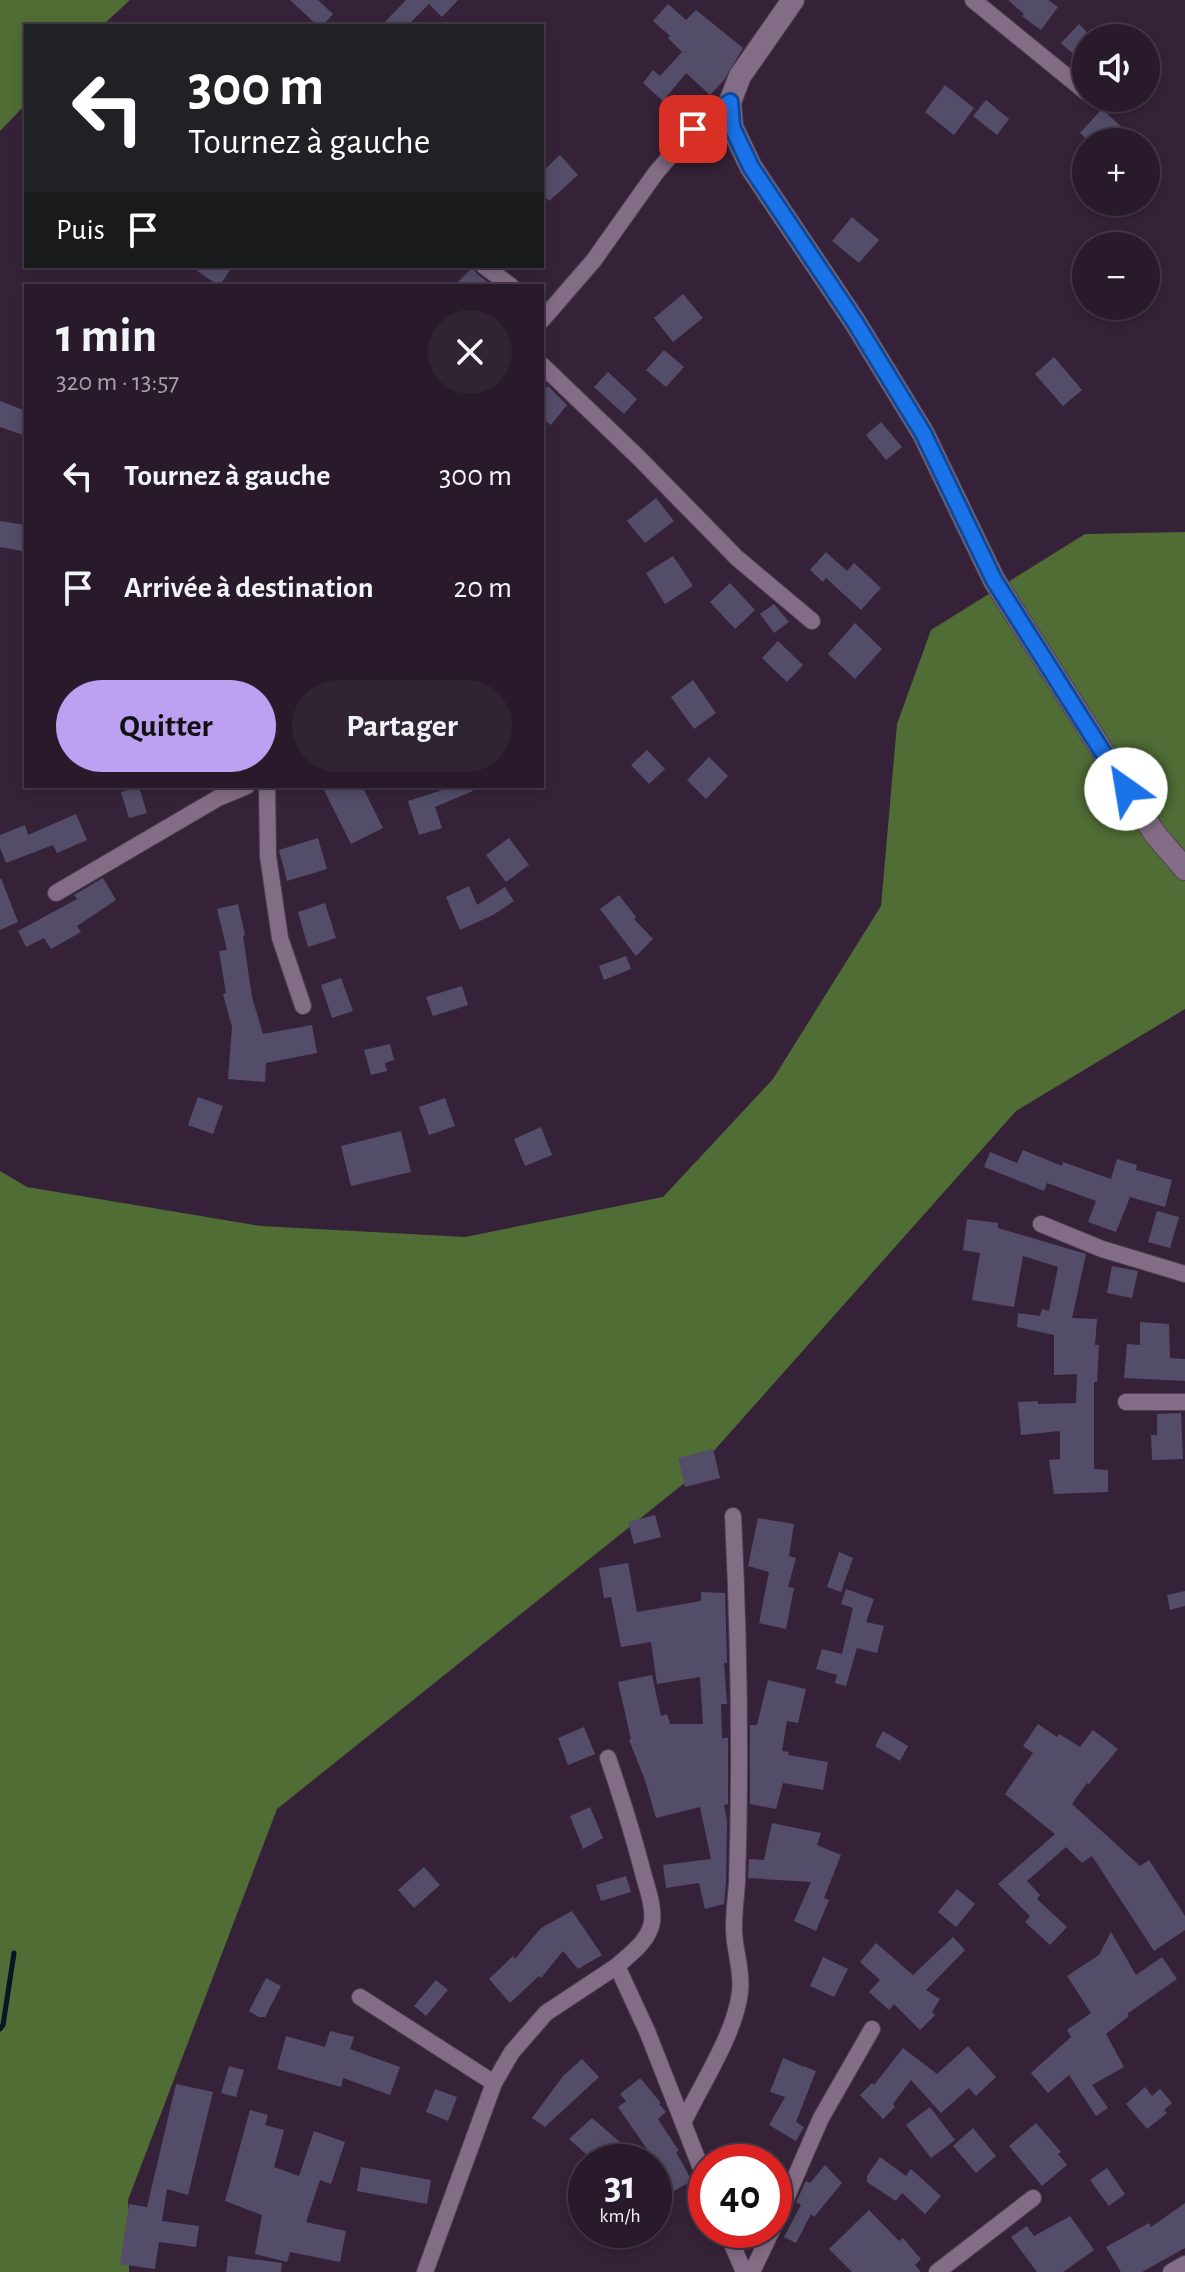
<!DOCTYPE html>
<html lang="fr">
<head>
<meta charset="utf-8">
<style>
  :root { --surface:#281a2a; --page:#302332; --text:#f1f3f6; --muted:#a5a1a8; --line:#443847; --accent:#bca0f2 }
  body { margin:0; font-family:"Alegreya Sans",sans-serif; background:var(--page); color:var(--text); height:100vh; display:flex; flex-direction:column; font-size:30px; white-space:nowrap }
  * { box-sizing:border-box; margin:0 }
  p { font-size:26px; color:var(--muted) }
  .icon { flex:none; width:44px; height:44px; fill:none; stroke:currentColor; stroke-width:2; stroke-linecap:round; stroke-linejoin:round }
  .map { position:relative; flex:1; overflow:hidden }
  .side { position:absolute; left:24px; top:284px; width:520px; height:504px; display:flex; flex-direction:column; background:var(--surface); border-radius:0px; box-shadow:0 4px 12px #0003,0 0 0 2px var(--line) }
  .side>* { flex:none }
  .top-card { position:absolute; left:24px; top:24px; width:520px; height:244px; border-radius:0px; box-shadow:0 4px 12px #0003,0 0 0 2px var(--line); background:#202124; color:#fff; overflow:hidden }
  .tools { position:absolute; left:1072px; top:24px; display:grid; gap:16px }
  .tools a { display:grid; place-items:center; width:88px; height:88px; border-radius:50%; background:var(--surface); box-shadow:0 4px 12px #0003,0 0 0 2px var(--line); font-size:40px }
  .speed { position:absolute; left:568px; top:2144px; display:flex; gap:16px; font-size:40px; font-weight:700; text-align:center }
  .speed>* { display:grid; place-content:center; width:104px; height:104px; border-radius:50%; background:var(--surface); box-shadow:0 4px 12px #0003,0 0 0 2px var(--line); line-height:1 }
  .speed small { font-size:20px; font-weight:400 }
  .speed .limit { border:12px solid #d22; background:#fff; color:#111 }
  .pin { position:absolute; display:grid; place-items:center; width:68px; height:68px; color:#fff; margin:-34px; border-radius:16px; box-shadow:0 4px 12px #0006 }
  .me { position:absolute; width:88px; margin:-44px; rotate:328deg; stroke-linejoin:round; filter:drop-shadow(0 0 6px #0008) }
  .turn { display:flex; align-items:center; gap:28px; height:168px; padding:0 32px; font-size:36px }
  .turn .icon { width:104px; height:104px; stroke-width:2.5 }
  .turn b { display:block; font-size:56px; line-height:68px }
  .then { display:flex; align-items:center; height:76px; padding:0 32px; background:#0003; gap:16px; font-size:30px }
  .round { display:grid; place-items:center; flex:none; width:84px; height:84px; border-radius:42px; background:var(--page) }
  .head { display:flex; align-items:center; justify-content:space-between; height:136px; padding:0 32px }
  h1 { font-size:48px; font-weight:700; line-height:60px }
  .button { display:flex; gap:16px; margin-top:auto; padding:16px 32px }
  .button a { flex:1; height:92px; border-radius:48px; background:var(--accent); color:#111; font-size:32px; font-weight:700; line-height:92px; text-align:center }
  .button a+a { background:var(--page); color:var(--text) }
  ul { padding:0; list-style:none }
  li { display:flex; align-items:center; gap:24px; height:112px; padding:0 32px }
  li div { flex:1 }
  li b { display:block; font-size:30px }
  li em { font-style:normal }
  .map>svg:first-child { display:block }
  .forest { fill:#506d35 }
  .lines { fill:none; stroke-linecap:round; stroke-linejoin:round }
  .stream { stroke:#021822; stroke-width:5 }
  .building { fill:#544d69 }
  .street-casing { stroke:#4f4052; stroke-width:18 }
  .secondary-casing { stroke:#4f4052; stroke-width:24 }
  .street { stroke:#836d86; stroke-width:16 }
  .secondary { stroke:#836d86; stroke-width:22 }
  .route-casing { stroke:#114b97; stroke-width:20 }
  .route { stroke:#1a73e8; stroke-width:14 }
</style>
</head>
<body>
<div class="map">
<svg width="1185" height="2272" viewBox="0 0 1185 2272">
  <rect width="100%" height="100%" fill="#352238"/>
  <g class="forest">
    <polygon points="0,0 130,0 102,26 26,26 26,104 0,131"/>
    <polygon points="1185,532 1185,1009 1016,1111 687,1481 277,1809 128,2200 129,2272 0,2272 0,1171 27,1187 261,1226 465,1237 663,1197 773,1079 881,906 897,724 931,630 1085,534"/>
  </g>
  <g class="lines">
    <polyline class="stream" points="0,2029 3,2025 14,1953"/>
  </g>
  <g class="building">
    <polygon points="290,0 318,0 333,14 322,26 318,26"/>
    <polygon points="406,0 458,0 442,17 429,4 407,26 381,26"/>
    <polygon points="1008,0 1048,0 1058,7 1041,30 1022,16 1024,14"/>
    <polygon points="668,4 686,20 696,10 743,48 724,80 710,95 686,73 663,101 643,83 653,70 660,76 682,52 668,38 670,36 653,21"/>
    <polygon points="1079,24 1086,31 1086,53 1080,60 1061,43"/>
    <polygon points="945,85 974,108 954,135 925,112"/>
    <polygon points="986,100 1009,119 997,135 973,116"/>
    <polygon points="1102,109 1115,121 1139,142 1090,142 1080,133"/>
    <polygon points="560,155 578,175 549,201 542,193 542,172"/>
    <polygon points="852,217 879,240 859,263 832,241"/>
    <polygon points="190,266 233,266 219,286"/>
    <polygon points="473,267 477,274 493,286 454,286"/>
    <polygon points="683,294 703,318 673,342 654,318"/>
    <polygon points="664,350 684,367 666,387 646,370"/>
    <polygon points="1054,357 1082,390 1063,406 1035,374"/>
    <polygon points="608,372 637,399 624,414 594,387"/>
    <polygon points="548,386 567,405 551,425 542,418 542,394"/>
    <polygon points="0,401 26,411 26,436 0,427"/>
    <polygon points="881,422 902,447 886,460 866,435"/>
    <polygon points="656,498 674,521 645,543 627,521"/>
    <polygon points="0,521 26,525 22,551 0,547"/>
    <polygon points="826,552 847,571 854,563 881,588 861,610 826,578 823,582 810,570"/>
    <polygon points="673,556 693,586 665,604 646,573"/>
    <polygon points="730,583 755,610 735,629 710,602"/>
    <polygon points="774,604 789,622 774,633 760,614"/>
    <polygon points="855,623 882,649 855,679 828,654"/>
    <polygon points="778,641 803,665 787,682 762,658"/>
    <polygon points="693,680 716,713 694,729 671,697"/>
    <polygon points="647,750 665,769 649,784 631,765"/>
    <polygon points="709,757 728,776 706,799 687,780"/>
    <polygon points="322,786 362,786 383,828 351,844"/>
    <polygon points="455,786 471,786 473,791 435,807 442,828 419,835 408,801"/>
    <polygon points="139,787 147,813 129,818 121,792"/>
    <polygon points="76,814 87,840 57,853 53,845 6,863 0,848 0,835 25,825 28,835"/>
    <polygon points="318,838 327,869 287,881 279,850"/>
    <polygon points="509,838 529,865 506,882 486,855"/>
    <polygon points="1,878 18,922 0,930 0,879"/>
    <polygon points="103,878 116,900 77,926 81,932 51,949 44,938 26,947 18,931 77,899 74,895"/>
    <polygon points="469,886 477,905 505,887 514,901 493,915 460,930 446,897"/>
    <polygon points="619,895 636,917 634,919 653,939 636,956 600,909"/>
    <polygon points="325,903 336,938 308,947 298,912"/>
    <polygon points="238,904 245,935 243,936 252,997 263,1034 312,1025 317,1053 266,1063 265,1082 228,1079 232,1027 223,994 226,993 219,951 227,950 217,909"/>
    <polygon points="626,956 631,969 604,980 599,966"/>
    <polygon points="341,978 353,1011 332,1018 321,985"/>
    <polygon points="462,986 468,1005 433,1016 426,997"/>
    <polygon points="390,1044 394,1060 385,1063 387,1071 371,1075 364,1050"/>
    <polygon points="198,1097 223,1106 213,1134 188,1125"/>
    <polygon points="445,1098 455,1126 429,1135 419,1107"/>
    <polygon points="541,1127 552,1155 525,1166 514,1139"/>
    <polygon points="401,1131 411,1172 351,1186 341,1146"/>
    <polygon points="1023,1150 1062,1166 1063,1162 1111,1179 1117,1159 1137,1165 1136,1170 1172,1180 1165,1207 1130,1197 1116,1232 1088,1222 1096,1201 1047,1183 1044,1191 984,1167 990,1152 1017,1163"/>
    <polygon points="1157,1211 1179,1217 1170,1248 1148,1242"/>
    <polygon points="967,1219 998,1223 998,1228 1086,1254 1072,1318 1097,1319 1095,1345 1099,1345 1097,1382 1094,1382 1094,1469 1108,1470 1108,1492 1054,1494 1049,1460 1060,1459 1060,1431 1021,1435 1018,1402 1038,1401 1038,1404 1076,1403 1077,1374 1054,1375 1054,1335 1017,1327 1018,1313 1040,1316 1042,1309 1049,1311 1058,1267 1023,1256 1014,1307 972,1300 980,1253 963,1250"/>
    <polygon points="1112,1266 1138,1271 1132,1298 1107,1293"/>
    <polygon points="1140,1322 1169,1324 1170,1358 1185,1359 1185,1381 1124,1378 1127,1344 1140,1345"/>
    <polygon points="1181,1413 1183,1459 1152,1460 1151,1435 1157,1435 1157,1414"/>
    <polygon points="713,1449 720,1478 685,1487 678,1458"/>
    <polygon points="655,1515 661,1537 634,1544 628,1522"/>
    <polygon points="758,1518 794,1524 789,1556 796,1558 788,1587 794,1588 786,1629 759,1623 769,1572 748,1566"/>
    <polygon points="839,1552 853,1558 841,1592 827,1587"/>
    <polygon points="628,1563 637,1612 701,1601 701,1592 725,1593 727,1663 724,1663 727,1704 721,1704 722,1738 728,1738 728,1804 724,1805 727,1820 726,1882 724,1904 705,1909 699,1883 666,1888 663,1865 711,1859 700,1807 656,1818 645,1780 629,1740 631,1739 618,1682 652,1675 661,1716 667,1714 670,1724 703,1724 700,1677 657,1684 651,1642 621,1647 611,1597 604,1598 599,1568"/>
    <polygon points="846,1589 874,1599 866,1622 884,1626 877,1653 857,1648 846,1686 835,1683 837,1675 816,1669 822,1649 842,1654 853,1608 841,1604"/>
    <polygon points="1185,1591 1185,1606 1170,1610 1167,1595"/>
    <polygon points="768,1680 806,1689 798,1723 787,1721 782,1751 789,1752 788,1755 828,1762 823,1790 783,1783 776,1809 750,1804 750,1725 757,1725"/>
    <polygon points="1038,1724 1057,1737 1059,1734 1080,1747 1093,1730 1118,1749 1089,1784 1087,1783 1072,1804 1140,1866 1149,1860 1185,1916 1185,1930 1154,1951 1092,1856 1082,1863 1066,1847 1027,1881 1040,1895 1037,1899 1067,1927 1050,1945 1025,1922 1030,1916 998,1884 1055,1834 1005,1794 1033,1753 1023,1746"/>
    <polygon points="584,1727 595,1754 568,1765 558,1738"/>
    <polygon points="883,1731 908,1746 900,1761 875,1746"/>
    <polygon points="590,1807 603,1838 583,1849 570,1816"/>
    <polygon points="772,1823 821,1833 817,1845 841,1855 824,1898 829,1900 816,1931 794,1921 811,1882 748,1878 749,1859 764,1860"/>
    <polygon points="424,1867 440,1885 414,1908 398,1890"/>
    <polygon points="626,1876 631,1892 601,1901 596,1885"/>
    <polygon points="957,1889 975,1904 956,1927 938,1912"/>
    <polygon points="572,1911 602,1955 578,1969 563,1951 541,1978 539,1976 510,2003 489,1979 513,1956 515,1959 541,1928"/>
    <polygon points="1111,1932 1136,1975 1162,1957 1177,1979 1127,2014 1129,2016 1106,2034 1124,2067 1092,2085 1108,2108 1096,2116 1069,2075 1048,2093 1031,2073 1071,2037 1067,2030 1091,2013 1067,1976 1099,1955"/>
    <polygon points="953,1937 965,1950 926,1990 940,1999 932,2012 935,2015 920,2030 894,2004 889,2010 869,1992 880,1980 860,1962 876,1943 913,1975"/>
    <polygon points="823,1957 848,1969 834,1997 810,1986"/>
    <polygon points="266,1978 281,1986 265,2017 259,2017 249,2011"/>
    <polygon points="436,1980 448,1990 426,2016 414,2006"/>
    <polygon points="330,2031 354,2037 350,2049 400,2067 390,2095 343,2078 341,2087 277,2069 286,2036 325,2047"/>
    <polygon points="968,2046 996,2077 976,2096 969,2088 941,2113 911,2080 893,2104 895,2107 883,2119 860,2095 872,2083 874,2085 903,2048 937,2074"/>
    <polygon points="783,2058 802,2066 801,2069 803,2066 816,2071 796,2122 804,2127 796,2141 769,2125 785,2097 770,2092"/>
    <polygon points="582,2059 599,2077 545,2127 532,2118 563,2076"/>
    <polygon points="229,2066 244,2070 236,2097 221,2093"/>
    <polygon points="640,2078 661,2103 659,2104 666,2112 658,2119 679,2151 676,2152 692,2181 666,2195 658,2224 654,2223 654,2171 664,2180 667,2178 618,2107 626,2101 620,2094"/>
    <polygon points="176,2084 213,2092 188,2195 167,2189 162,2221 199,2226 196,2247 159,2242 155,2269 120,2264 129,2204 147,2207"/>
    <polygon points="1145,2087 1152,2096 1160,2089 1172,2103 1164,2110 1167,2113 1147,2129 1126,2104"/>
    <polygon points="435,2089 457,2097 448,2121 426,2112"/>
    <polygon points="930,2107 955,2140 931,2158 906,2125"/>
    <polygon points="250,2110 268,2115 265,2125 284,2130 274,2167 299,2176 314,2131 345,2142 331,2184 320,2180 306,2222 346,2231 340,2262 290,2252 287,2262 255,2254 262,2215 225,2201"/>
    <polygon points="592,2118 627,2148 615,2162 595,2162 586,2157 587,2155 569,2139"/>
    <polygon points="1036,2123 1061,2152 1058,2154 1067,2165 1042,2186 1009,2146"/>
    <polygon points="973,2128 996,2156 976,2173 953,2146"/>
    <polygon points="880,2157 906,2176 911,2169 941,2196 925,2214 902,2193 896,2201 867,2182 867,2176"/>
    <polygon points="825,2165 842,2183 814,2217 811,2214 796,2243 784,2237 801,2205 796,2202 806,2181 810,2183"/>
    <polygon points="361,2167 431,2180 427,2204 357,2191"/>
    <polygon points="1107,2168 1125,2194 1109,2206 1090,2180"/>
    <polygon points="1185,2203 1185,2248 1142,2272 1121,2272 1106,2247 1149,2223 1151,2227"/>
    <polygon points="869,2210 899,2241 903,2238 921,2259 915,2265 921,2272 852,2272 829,2249"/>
    <polygon points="1070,2216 1094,2250 1063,2272 1037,2272 1011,2237 1027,2226 1034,2236"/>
    <polygon points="738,2230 759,2230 750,2250 746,2249"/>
    <polygon points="228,2256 282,2263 281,2272 226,2272"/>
  </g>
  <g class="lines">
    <defs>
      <g id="street">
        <polyline points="973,0 1086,92"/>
        <polyline points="484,266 511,286"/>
        <polyline points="542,320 594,260 655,174 693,129 730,102"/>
        <polyline points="542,365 638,457 737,558 812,621"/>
        <polyline points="267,786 268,856 280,938 303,1006"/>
        <polyline points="56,893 218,798 247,786"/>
        <polyline points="1041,1224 1102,1249 1185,1274"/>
        <polyline points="1126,1402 1185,1402"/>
        <path d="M 608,1758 C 621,1796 633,1834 643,1873 C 647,1888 654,1906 652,1922 C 649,1941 630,1954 617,1966 L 647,2031 L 706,2181"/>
        <polyline points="360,1997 494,2083"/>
        <path d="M 684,2121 C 702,2083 735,2034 740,1992 C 743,1969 733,1948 734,1926 C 734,1911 736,1897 737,1883 C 741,1761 739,1638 733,1516"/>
        <polyline points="774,2226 821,2118 872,2029"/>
        <polyline points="726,2230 744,2272"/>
        <polyline points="425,2272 494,2083 512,2052 546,2013 617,1966"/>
        <polyline points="752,2272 772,2230"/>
        <polyline points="937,2272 1033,2198"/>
        <polyline points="1171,2272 1185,2264"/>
      </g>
      <polyline id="secondary" points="793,0 740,76 730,102 732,127 751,167 855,322 923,433 994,580 1155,834 1185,869"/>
    </defs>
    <use href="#street" class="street-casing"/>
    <use href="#secondary" class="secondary-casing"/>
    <use href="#street" class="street"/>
    <use href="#secondary" class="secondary"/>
  </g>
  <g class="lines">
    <defs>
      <polyline id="route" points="693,129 730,102 732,127 751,167 855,322 923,433 994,580 1126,789"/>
    </defs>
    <use href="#route" class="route-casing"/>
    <use href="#route" class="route"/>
  </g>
</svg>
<div class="tools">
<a><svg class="icon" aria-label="sound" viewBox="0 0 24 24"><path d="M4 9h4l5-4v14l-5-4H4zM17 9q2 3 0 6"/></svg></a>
<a>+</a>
<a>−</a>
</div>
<div class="speed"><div>31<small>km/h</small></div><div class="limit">40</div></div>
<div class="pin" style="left:693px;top:129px;background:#d93025"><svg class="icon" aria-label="arrive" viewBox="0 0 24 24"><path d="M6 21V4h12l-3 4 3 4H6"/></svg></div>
<svg class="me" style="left:1126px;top:789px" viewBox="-20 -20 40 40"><circle r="19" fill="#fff"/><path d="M0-13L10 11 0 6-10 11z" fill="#1a73e8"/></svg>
<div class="top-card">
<div class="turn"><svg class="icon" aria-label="left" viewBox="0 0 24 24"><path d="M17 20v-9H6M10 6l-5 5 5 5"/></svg><div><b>300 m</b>Tournez à gauche</div></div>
<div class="then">Puis<svg class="icon" aria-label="arrive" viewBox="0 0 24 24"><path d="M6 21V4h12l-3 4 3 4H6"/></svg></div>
</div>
<section class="side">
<div class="head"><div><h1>1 min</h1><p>320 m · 13:57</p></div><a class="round"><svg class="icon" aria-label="close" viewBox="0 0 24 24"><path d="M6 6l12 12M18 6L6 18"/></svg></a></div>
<ul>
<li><svg class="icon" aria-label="left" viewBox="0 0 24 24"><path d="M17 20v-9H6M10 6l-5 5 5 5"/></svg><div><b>Tournez à gauche</b></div><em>300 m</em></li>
<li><svg class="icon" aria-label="arrive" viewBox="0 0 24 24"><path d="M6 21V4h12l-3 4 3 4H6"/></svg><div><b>Arrivée à destination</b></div><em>20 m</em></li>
</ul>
<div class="button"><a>Quitter</a><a>Partager</a></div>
</section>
</div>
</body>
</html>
